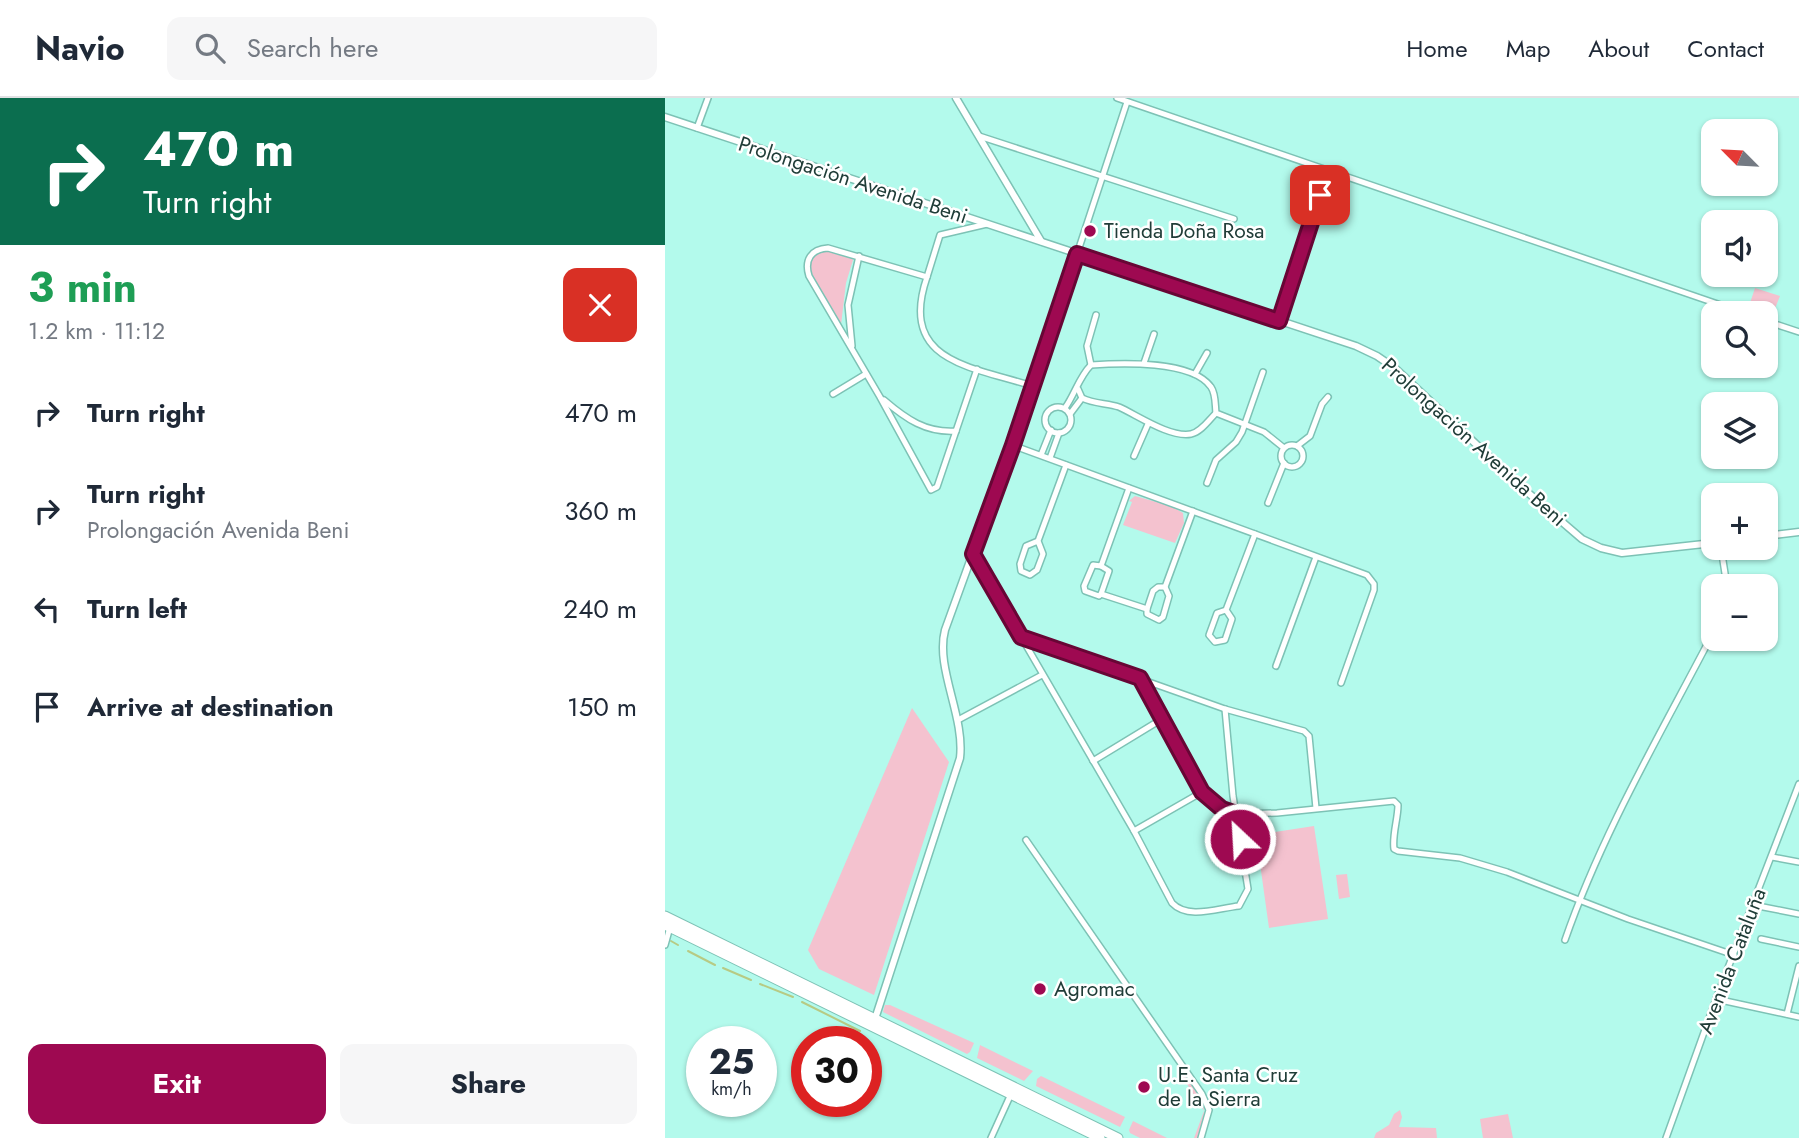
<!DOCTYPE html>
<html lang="en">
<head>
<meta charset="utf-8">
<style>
  :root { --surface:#fff; --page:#f6f6f7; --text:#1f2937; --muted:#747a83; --line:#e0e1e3; --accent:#9e0951 }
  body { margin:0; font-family:Jost,sans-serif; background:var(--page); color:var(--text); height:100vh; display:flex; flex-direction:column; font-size:26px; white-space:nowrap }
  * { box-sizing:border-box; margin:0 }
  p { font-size:23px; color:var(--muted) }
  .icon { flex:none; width:38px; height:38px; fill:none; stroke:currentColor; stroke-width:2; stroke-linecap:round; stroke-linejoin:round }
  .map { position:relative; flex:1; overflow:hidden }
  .details { display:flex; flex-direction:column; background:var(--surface); width:665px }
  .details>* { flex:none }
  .top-card { background:#0b6e4f; color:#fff; overflow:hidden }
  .needle { width:46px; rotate:294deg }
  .buttons { position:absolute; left:1036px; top:21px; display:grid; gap:14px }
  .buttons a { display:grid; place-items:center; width:77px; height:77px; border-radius:14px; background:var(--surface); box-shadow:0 2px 5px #0004; font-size:35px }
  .speed { position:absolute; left:21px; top:928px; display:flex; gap:14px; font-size:35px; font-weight:700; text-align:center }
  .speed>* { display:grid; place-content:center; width:91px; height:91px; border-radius:50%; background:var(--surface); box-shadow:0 2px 5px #0004; line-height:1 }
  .speed small { font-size:18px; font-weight:400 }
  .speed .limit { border:10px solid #d22; background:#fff; color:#111 }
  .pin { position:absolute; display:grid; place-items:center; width:60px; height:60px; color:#fff; margin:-30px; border-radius:14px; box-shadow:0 4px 10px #0006 }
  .me { position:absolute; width:77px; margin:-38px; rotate:335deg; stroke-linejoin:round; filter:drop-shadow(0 0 5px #0008) }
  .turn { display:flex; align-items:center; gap:24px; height:147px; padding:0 28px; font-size:32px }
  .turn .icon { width:91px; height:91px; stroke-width:2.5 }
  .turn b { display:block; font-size:49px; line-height:60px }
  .round { display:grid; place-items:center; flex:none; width:74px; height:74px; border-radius:14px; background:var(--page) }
  .headline { display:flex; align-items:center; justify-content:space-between; height:119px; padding:0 28px }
  h1 { font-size:42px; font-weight:700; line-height:52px; color:#1e9e55 }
  .action { display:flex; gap:14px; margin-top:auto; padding:14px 28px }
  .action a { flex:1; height:80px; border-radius:14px; background:var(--accent); color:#fff; font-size:28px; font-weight:700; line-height:80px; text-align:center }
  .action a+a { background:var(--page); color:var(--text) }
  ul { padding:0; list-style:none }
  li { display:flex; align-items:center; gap:21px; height:98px; padding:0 28px }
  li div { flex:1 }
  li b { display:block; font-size:26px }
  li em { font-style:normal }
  header { display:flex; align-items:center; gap:42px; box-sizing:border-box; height:98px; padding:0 35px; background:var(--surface); border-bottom:2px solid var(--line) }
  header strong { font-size:33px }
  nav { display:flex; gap:38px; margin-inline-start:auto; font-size:24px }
  .search { width:490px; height:63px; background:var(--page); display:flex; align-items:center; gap:18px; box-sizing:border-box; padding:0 24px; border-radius:14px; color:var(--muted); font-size:26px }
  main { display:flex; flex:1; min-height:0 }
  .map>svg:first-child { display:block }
  .green { fill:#f4c2cf }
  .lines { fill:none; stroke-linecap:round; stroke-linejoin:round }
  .stream { stroke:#b7ca84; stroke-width:2 }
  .minor-casing { stroke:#7dc2b5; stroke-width:8 }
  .tertiary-casing { stroke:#7dc2b5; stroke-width:9 }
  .trunk-casing { stroke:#7dc2b5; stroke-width:11 }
  .minor { stroke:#fff; stroke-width:5 }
  .tertiary { stroke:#fff; stroke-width:6 }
  .trunk { stroke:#fff; stroke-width:9 }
  .route-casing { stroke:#670635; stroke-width:18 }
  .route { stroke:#9e0951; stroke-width:12 }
  .poi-dot { fill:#9e0951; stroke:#fff; stroke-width:2.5 }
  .labels { text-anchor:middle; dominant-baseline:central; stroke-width:5; stroke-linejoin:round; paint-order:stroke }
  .street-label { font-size:21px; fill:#203d38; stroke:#fff }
  .poi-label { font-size:21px; fill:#203d38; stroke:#fff; text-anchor:start }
</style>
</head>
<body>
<header>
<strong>Navio</strong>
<div class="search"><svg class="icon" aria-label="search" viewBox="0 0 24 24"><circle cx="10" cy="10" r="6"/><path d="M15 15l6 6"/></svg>Search here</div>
<nav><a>Home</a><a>Map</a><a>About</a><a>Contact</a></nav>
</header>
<main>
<section class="details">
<div class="top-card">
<div class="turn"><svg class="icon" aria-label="right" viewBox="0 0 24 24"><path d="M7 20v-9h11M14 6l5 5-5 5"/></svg><div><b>470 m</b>Turn right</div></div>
</div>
<div class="headline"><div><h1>3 min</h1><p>1.2 km · 11:12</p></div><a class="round" style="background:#d93025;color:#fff"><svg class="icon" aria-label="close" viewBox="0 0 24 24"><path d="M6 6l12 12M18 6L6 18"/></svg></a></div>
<ul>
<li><svg class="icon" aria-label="right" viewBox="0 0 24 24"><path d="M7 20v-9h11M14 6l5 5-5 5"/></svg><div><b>Turn right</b></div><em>470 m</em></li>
<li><svg class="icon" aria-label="right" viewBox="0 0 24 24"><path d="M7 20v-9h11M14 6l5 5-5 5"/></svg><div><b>Turn right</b><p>Prolongación Avenida Beni</p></div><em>360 m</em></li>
<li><svg class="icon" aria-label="left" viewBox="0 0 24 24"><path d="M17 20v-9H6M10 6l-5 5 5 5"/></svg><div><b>Turn left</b></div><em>240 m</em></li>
<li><svg class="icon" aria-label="arrive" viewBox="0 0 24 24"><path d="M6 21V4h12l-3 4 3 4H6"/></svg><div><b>Arrive at destination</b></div><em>150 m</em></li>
</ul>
<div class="action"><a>Exit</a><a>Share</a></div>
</section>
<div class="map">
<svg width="1134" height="1040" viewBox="0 0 1134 1040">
  <rect width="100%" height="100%" fill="#b3faec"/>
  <g class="green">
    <path d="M 159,152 L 186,159 L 188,162 L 181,185 L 176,227 C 169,218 164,208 159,198 C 149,180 132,163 159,152 Z"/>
    <polygon points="1090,190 1115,198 1109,213 1085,205"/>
    <polygon points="470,398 506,408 518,415 519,425 510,445 458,427 467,404 464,403"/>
    <polygon points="247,610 284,664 209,897 154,871 143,852"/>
    <polygon points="649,728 663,821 604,830 591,737"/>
    <polygon points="682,776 685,799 674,801 671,777"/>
    <polygon points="220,907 225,907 309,945 305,954 302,956 218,914"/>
    <polygon points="315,947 368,973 359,983 312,960"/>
    <path d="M 514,967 C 533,997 548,1004 533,1040 L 529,1040 L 539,1013 L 512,970 Z"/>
    <polygon points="376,978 460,1019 455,1029 371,988 372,981"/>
    <polygon points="735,1012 737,1019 734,1029 771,1030 772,1040 709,1040 711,1035 724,1027 729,1016"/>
    <polygon points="843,1016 848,1040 818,1040 815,1021"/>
    <polygon points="468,1023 502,1040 475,1040 465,1035 464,1032"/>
  </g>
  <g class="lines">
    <g class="stream">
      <polyline points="6,843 13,847"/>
      <polyline points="23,853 50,867"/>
      <polyline points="58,870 86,882"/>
      <polyline points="95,886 128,899"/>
      <polyline points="137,904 195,933"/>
    </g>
    <defs>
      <g id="minor">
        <polyline points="452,0 1079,215"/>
        <polyline points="32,30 43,0"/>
        <polyline points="314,38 569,121"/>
        <polyline points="412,156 462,4"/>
        <polyline points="262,179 275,137 322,126"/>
        <polyline points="614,223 663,72"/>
        <polyline points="1101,223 1134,234"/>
        <polyline points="187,248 183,207 194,158"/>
        <polyline points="479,265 489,236"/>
        <polyline points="426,267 422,248 431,217"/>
        <path d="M 312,271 L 272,389 L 266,392 L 215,299 L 144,178 C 139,162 146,151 163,150 L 262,179 C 233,264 305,268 367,288"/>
        <polyline points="530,276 542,255"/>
        <path d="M 413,291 L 417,300 C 429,306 442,305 454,309 C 472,317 505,340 526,336 C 536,334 544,322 551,315"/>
        <polyline points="168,296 201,276"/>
        <path d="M 219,302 C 241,321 261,335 291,333"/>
        <circle cx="393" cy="322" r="13"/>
        <path d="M 400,310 C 410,296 414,279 426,267 C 455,265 527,262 546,289 C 551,296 550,307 551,315 L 599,334 L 619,350"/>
        <polyline points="405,316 417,300"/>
        <circle cx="627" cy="358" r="11"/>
        <polyline points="347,347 702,477 709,486 709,492 676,585"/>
        <polyline points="632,348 645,338 657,306 663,299"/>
        <polyline points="376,357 386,332"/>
        <polyline points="469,358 483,326"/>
        <polyline points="385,360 394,335"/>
        <polyline points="542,385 551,362 571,344 577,334 598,274"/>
        <polyline points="464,390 436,468 428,467 419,488 420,493 434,498 436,496 482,511 482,516 494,522 498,519 504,498 500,489 528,413"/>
        <polyline points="603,405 619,365"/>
        <polyline points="373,443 378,456 372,472 365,477 356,473 355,466 361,448 373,443 401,367"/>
        <polyline points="1056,450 1062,488"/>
        <path d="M 308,456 L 469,733 L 507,805 C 523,822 553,810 574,808 L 583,791 L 568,698 L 560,611"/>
        <polyline points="436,468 444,473 436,496"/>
        <polyline points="482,511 488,493 493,489 500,489"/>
        <polyline points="561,512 567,521 560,542 550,544 544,537 552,515 561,512 590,436"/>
        <polyline points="357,539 560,611 639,633 644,638 651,710"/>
        <polyline points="611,568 651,459"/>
        <path d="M 475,580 L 537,694 L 557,711 L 571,716 L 612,715 L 729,703 L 733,707 C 733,721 727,737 729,751 L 733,753 L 795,760 L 842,774 L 963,821 L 1069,857"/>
        <polyline points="293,622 377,577"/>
        <polyline points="428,663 497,621"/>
        <polyline points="469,733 537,694"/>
        <polyline points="361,742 537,996 544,1012 536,1040"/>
        <polyline points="1107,759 1134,764"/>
        <polyline points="1088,807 1134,816"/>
        <polyline points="1096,841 1134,849"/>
        <path d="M 900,842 C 937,735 996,635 1048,535"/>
        <polyline points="0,847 5,829"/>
        <polyline points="1051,901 1134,919"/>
        <polyline points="1122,916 1134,868"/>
        <polyline points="326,1040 346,996"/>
        <polyline points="1001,1040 1051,901 1134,686"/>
      </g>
      <g id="tertiary">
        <polyline points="291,0 376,143"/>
        <polyline points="0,19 691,248 712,258 731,271 861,393 917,441 936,450 957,455 1048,445"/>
        <polyline points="1101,438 1134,434"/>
        <path d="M 210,921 L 295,660 C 300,618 270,570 280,532 L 347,347 L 412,156"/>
      </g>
      <g id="trunk">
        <polyline points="0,818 453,1040"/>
        <polyline points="0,827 435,1040"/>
      </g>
    </defs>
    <use href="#minor" class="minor-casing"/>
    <use href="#tertiary" class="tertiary-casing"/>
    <use href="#trunk" class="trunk-casing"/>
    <use href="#minor" class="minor"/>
    <use href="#tertiary" class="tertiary"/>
    <use href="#trunk" class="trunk"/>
  </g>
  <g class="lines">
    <defs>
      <polyline id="route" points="575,741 571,716 557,711 537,694 475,580 356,539 308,456 348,347 412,156 614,223 655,97"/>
    </defs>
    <use href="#route" class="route-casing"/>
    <use href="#route" class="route"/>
  </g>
  <g class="poi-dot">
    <circle cx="425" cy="133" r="7"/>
    <circle cx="375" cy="891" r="7"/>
    <circle cx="479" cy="989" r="7"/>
  </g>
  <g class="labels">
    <g class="street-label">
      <text transform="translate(188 82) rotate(18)">Prolongación Avenida Beni</text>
      <text transform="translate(809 344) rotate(42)">Prolongación Avenida Beni</text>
      <text transform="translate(1067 863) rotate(-69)">Avenida Cataluña</text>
    </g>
    <g class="poi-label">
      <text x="439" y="133">Tienda Doña Rosa</text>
      <text x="389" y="891">Agromac</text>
      <text x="493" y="977">U.E. Santa Cruz<tspan x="493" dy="24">de la Sierra</tspan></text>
    </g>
  </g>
</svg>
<div class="buttons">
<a><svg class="needle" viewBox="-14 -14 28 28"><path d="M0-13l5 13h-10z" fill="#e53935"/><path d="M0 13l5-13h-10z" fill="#747a83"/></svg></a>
<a><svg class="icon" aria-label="sound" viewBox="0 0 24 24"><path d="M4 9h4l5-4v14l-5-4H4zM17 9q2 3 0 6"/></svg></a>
<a><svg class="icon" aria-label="search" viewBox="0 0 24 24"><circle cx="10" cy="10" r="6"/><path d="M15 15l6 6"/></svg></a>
<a><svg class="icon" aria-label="layers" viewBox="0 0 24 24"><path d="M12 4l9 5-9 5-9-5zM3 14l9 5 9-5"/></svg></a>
<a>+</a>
<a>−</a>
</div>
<div class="speed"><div>25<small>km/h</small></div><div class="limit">30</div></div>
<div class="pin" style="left:655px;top:97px;background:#d93025"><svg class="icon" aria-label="arrive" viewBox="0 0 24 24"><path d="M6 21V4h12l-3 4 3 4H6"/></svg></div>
<svg class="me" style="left:575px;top:741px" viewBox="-20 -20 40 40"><circle r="17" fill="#9e0951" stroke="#fff" stroke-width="3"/><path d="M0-11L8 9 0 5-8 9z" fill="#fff"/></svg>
</div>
</main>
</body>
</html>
